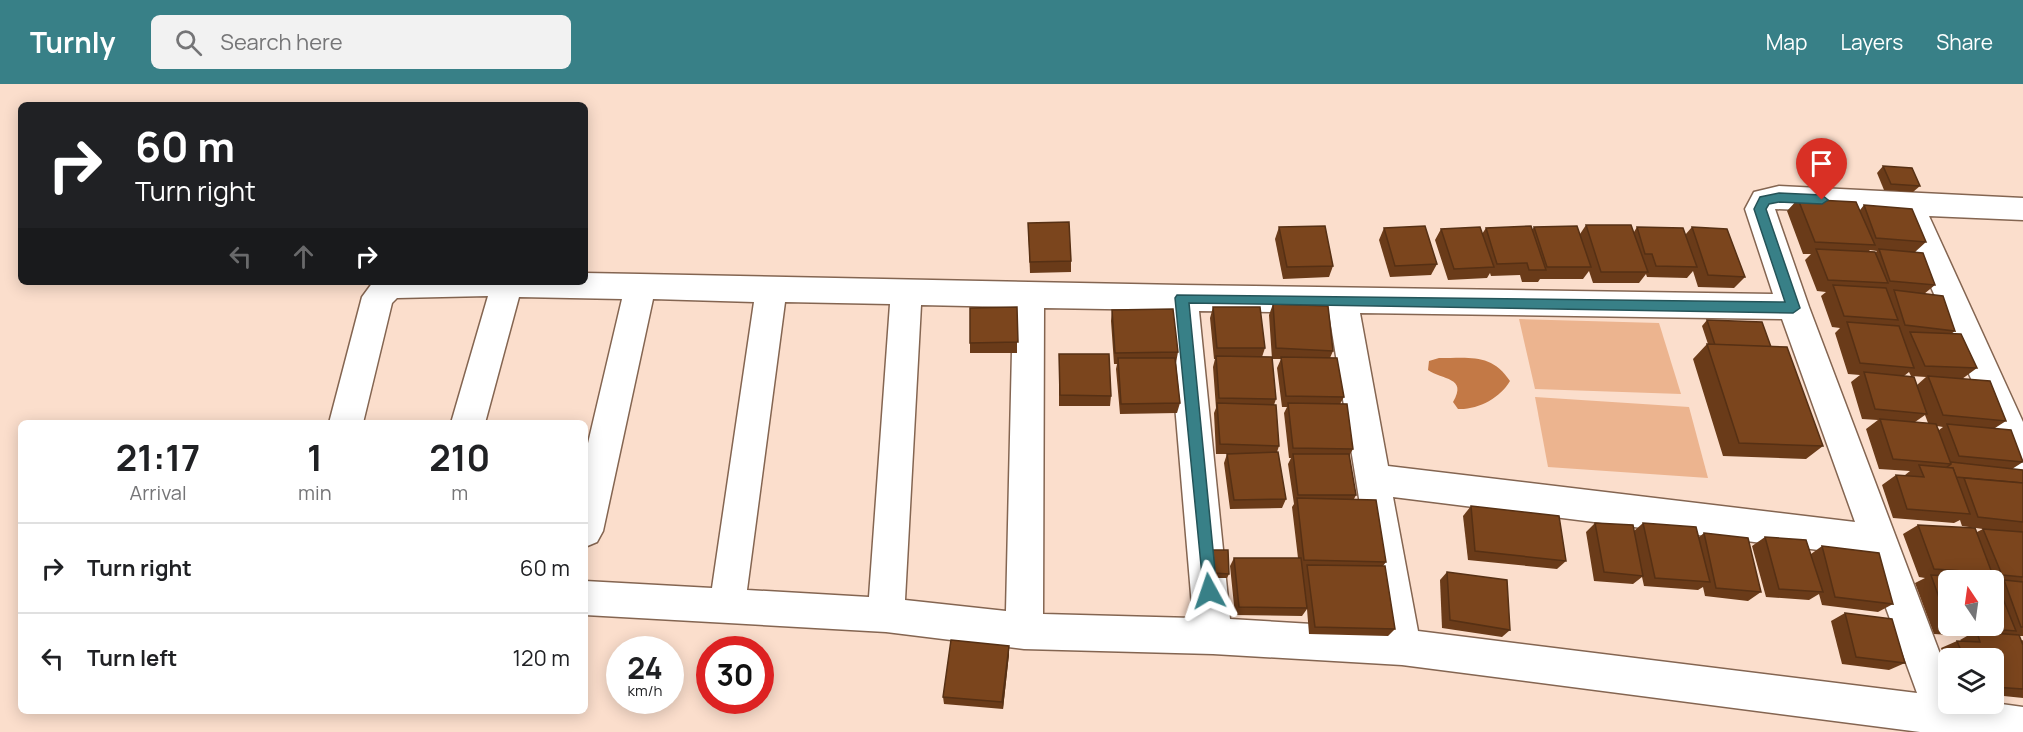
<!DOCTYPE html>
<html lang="en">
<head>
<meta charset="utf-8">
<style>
  :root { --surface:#fff; --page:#f2f2f2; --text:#202124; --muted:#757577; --line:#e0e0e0; --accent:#388087 }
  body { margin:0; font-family:Manrope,sans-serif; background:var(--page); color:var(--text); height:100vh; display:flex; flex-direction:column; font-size:22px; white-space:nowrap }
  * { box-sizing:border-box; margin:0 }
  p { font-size:20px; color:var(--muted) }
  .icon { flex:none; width:33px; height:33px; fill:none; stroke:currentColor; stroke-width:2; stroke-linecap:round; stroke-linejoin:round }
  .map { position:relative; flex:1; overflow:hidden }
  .side { position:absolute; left:18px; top:336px; width:570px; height:294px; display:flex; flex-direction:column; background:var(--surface); border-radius:9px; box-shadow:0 3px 15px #0003 }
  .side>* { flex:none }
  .top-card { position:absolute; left:18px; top:18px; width:570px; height:183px; border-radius:9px; box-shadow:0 3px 15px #0003; background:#202124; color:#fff; overflow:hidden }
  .needle { width:39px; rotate:347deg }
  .buttons { position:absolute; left:1938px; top:486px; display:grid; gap:12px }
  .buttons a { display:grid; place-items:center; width:66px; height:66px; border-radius:9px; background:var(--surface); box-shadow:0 3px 15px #0003; font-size:30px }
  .speed { position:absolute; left:606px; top:552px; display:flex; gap:12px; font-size:30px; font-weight:700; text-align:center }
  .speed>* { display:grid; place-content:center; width:78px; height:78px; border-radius:50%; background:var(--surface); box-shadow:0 3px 15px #0003; line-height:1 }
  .speed small { font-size:15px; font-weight:400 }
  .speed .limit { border:9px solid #d22; background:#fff; color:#111 }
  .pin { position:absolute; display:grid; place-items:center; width:51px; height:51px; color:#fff; margin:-62px -26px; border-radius:50% 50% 50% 0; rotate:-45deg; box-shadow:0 0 6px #0007 }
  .pin .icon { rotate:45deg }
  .me { position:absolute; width:66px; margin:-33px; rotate:355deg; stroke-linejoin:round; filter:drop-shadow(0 0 4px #0008) }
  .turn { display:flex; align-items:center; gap:21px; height:126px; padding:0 18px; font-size:27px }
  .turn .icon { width:78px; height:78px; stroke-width:2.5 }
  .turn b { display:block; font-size:42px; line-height:51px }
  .lanes { display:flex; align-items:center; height:57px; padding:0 18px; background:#0003; justify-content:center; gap:30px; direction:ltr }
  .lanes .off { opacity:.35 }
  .eta { display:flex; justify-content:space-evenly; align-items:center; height:102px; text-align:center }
  .eta b { font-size:36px; font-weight:700; line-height:42px }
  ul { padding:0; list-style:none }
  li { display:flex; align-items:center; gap:18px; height:90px; padding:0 18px; border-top:2px solid var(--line) }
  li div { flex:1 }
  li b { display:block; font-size:22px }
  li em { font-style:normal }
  header { display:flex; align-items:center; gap:36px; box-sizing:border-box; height:84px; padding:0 30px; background:var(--accent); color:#fff }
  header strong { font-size:28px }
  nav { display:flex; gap:33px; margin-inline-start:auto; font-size:21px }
  .search { width:420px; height:54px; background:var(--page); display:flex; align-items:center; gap:15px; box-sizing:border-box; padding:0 21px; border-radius:9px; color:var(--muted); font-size:22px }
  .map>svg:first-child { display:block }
  .green { fill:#ecb48f }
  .water { fill:#c37946 }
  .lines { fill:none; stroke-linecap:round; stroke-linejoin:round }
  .minor-casing { stroke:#846551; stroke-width:3 }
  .minor { fill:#fff; fill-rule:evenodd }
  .wall { fill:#6a3b19; fill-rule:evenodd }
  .shaded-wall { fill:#563014 }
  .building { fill:#7b451d; stroke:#563014; stroke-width:1.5 }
  .route { fill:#388087; stroke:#245358; stroke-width:1.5 }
</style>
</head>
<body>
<header>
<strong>Turnly</strong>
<div class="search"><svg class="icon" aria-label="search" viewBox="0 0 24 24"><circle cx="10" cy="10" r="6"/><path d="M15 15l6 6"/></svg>Search here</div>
<nav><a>Map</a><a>Layers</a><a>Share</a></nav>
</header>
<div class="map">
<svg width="2023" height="648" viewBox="0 0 2023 648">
  <rect width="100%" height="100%" fill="#fbdecc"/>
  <g class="green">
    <polygon points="1519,235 1659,239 1681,310 1535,305"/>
    <polygon points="1535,313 1689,323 1708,394 1548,383"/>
  </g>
  <path class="water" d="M 1439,274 C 1469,274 1492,269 1510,297 C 1500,314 1478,326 1458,325 L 1453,318 C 1468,293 1442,296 1428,286 L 1429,277 Z"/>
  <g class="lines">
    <defs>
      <path id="minor" d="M 1779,102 L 2023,114 L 2023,136 L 1929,132 L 2023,338 L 2023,390 L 2011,386 L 1899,130 L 1775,125 L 1809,223 L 1948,591 L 1948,620 L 1994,619 L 2023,623 L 2023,648 L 1920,648 L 1402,581 L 1213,570 L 1024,565 L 886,548 L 585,531 L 585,497 L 712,504 L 754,218 L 653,215 L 603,447 L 597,458 L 585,463 L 585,372 L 622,215 L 519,213 L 485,339 L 451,339 L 488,212 L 397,214 L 392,219 L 363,339 L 329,339 L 362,213 L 373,198 L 585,198 L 585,189 L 640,190 L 1182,201 L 1773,210 L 1745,125 L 1754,108 ZM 785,218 L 890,220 L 869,513 L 747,506 ZM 921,221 L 1013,223 L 1006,527 L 905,516 ZM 1044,224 L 1167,226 L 1193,534 L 1043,530 ZM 1199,227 L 1329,229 L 1380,544 L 1230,535 ZM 1360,229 L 1782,235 L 1855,438 L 1388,382 ZM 1393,413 L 1867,472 L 1917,609 L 1418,547 Z"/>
    </defs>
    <use href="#minor" class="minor-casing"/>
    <use href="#minor" class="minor"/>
  </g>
  <g class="wall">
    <polygon points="1883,82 1920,102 1913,108 1884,106 1877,89"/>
    <path d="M 1798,115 L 1860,126 L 1864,121 L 1926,158 L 1915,168 L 1935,201 L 1924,210 L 1955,247 L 1951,250 L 1977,284 L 1962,295 L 2006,337 L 1995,344 L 2023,378 L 2012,385 L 2023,386 L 2023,552 L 2019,552 L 2021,557 L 2023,556 L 2023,614 L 1994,611 L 1994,574 L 1948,574 L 1948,584 L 1941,564 L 1957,557 L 1961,557 L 1960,556 L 1967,552 L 1934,550 L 1915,499 L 1925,494 L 1919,493 L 1903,450 L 1918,441 L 1977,448 L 1983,445 L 1962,442 L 1960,436 L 1954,439 L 1893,434 L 1882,401 L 1896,391 L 1905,392 L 1905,391 L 1910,387 L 1879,385 L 1866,345 L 1878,336 L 1862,335 L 1851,298 L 1860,291 L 1848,290 L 1835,249 L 1840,244 L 1832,243 L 1821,212 L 1826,208 L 1817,207 L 1805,176 L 1811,170 L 1803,170 L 1787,127 ZM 1870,166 L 1877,167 L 1875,169 L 1868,168 ZM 1909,288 L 1911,292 L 1926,293 L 1917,301 L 1904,292 ZM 1925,331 L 1928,339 L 1915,338 ZM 1937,342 L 1943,343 L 1939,346 ZM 1948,496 L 1994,542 L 1948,542 Z"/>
    <polygon points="1028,139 1071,177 1071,188 1030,189"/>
    <polygon points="1586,141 1634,148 1637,143 1685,151 1692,143 1745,193 1734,204 1698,203 1693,187 1687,194 1647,193 1646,190 1639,199 1593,199 1589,187 1583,195 1540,195 1538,198 1522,198 1520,191 1491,192 1490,189 1487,194 1448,196 1435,156 1441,145 1482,150 1486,144 1532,146 1534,143 1580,150"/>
    <polygon points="1279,143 1333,182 1329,193 1283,195 1275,155"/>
    <polygon points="1384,144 1437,180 1431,191 1390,193 1379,156"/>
    <polygon points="1273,220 1333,267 1330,274 1344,313 1340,320 1353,365 1349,372 1356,411 1354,415 1386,478 1383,482 1395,545 1388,552 1309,550 1307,525 1302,532 1235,531 1230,482 1234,474 1298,474 1292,423 1294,420 1288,380 1291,374 1289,374 1284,329 1287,323 1282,323 1277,284 1281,275 1272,275 1269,231"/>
    <polygon points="1017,223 1017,269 970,269 970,259"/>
    <polygon points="1213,223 1265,264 1262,273 1276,315 1274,321 1279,362 1277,368 1286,415 1282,424 1230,425 1224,379 1227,370 1216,370 1214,329 1216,324 1213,283 1215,275 1214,275 1210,234"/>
    <polygon points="1112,226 1178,268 1176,279 1180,319 1177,329 1120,330 1116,285 1117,280 1114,280 1111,237"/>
    <polygon points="1707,236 1771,263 1823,362 1806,375 1723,372 1693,275 1707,260 1708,260 1702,242"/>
    <polygon points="1059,270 1111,312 1110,322 1059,322"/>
    <polygon points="1471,422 1566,477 1557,485 1468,476 1463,432"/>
    <polygon points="1595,439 1634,447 1643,439 1698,454 1704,449 1761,508 1748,517 1705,512 1703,503 1698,506 1644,502 1642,493 1633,500 1594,497 1586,448"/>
    <polygon points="1765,453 1811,470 1822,462 1893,520 1878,528 1822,521 1819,510 1809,516 1766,513 1752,462"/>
    <polygon points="1213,466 1229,490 1227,494 1213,494 1211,471"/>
    <polygon points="1447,488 1510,546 1502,553 1442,544 1440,496"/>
    <polygon points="1845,529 1905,579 1889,586 1842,580 1831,537"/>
    <polygon points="1009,562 1009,570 1003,625 944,620 943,613"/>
  </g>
  <polygon class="shaded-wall" points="1009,562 1009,570 1003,625 1002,618"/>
  <g class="building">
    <polygon points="1883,82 1912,84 1920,102 1891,100"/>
    <polygon points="1798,115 1856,118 1875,161 1815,158"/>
    <polygon points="1864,121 1912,125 1926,158 1876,154"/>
    <polygon points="1069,138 1071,177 1030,178 1028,139"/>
    <polygon points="1586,141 1631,141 1648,188 1601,188"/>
    <polygon points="1325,142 1333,182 1287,183 1279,143"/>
    <polygon points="1425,142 1437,180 1395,182 1384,144"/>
    <polygon points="1531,142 1546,186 1529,186 1527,179 1497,180 1486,144"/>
    <polygon points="1577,142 1591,183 1547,183 1534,143"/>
    <polygon points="1480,143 1494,183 1454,185 1441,145"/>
    <polygon points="1637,143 1683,144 1697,183 1656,182 1652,170 1645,170"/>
    <polygon points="1692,143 1727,145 1745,193 1708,191"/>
    <polygon points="1816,165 1875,168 1888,199 1828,196"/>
    <polygon points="1879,165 1923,169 1935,201 1890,197"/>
    <polygon points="1833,201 1886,204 1898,236 1844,232"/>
    <polygon points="1894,206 1943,212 1955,247 1905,241"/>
    <polygon points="1273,220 1328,222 1333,267 1276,264"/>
    <polygon points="1017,223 1018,258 970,259 970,224"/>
    <polygon points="1213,223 1260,223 1265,264 1217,264"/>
    <polygon points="1173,225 1178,268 1115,269 1112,226"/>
    <polygon points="1707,236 1762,238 1771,263 1715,261"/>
    <polygon points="1847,238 1899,242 1914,284 1860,279"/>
    <polygon points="1910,248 1961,250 1977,284 1925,282"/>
    <polygon points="1707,260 1787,263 1823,362 1739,359"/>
    <polygon points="1059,270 1109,270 1111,312 1060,311"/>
    <polygon points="1216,272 1272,273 1276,315 1219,314"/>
    <polygon points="1281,273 1337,274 1344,313 1286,312"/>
    <polygon points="1118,274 1175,274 1180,319 1121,320"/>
    <polygon points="1864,288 1914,293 1927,330 1875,325"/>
    <polygon points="1928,292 1990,297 2006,337 1943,331"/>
    <polygon points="1217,319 1276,321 1279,362 1220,360"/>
    <polygon points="1288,319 1347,320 1353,365 1293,364"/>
    <polygon points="1880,335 1936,340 1951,380 1893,375"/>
    <polygon points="1947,340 2011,346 2023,378 1959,372"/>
    <polygon points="1278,368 1286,415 1234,416 1227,370"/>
    <polygon points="1293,370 1349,370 1356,411 1298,411"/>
    <polygon points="1951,378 2023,386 2023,399 1956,393 1953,384 1947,384 1947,383 1951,380"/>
    <polygon points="1919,381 1953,384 1970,430 1907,425 1896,391 1924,393"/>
    <polygon points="1964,394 2023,399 2023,438 1978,433"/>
    <polygon points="1297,414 1376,416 1386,478 1304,476"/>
    <polygon points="1471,422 1559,432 1566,477 1475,467"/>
    <polygon points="1595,439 1633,441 1643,492 1604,488"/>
    <polygon points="1643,439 1696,443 1710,498 1655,494"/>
    <polygon points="1918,441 1975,444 1992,489 1934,485"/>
    <polygon points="1983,445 2023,448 2023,493 2002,491"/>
    <polygon points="1704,449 1748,454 1761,508 1716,504"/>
    <polygon points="1765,453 1806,456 1823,508 1779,505"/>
    <polygon points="1822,462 1879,469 1893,520 1835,513"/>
    <polygon points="1213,466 1228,466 1229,490 1214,489"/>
    <polygon points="1234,474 1301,474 1307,524 1239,523"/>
    <polygon points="1307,481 1385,482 1395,545 1315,543"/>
    <polygon points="1447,488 1507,496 1510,546 1450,536"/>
    <polygon points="1931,491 1995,495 2016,547 1950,542 1949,542 1994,542 1994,496 1948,496 1948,539"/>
    <polygon points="2004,496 2023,498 2023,543 2021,543"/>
    <polygon points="1845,529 1892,535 1905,579 1856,573"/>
    <polygon points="1977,548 2019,551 2023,561 2023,605 1994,603 1994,574 1964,574 1957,557 1980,558"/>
    <polygon points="951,556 1009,562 1002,618 943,613"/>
  </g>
  <polygon class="route" points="1779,109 1822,111 1828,116 1822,120 1779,118 1769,120 1766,125 1800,224 1793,229 1189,219 1217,507 1214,512 1209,514 1204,512 1175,214 1177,211 1785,218 1754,125 1760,113"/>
</svg>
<div class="buttons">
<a><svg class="needle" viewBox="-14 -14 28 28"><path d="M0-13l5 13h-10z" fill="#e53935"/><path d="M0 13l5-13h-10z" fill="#757577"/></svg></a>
<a><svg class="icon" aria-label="layers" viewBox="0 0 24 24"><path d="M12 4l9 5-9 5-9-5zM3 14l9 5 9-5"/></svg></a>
</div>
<div class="speed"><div>24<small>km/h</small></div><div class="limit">30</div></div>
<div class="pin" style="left:1822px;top:116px;background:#d93025"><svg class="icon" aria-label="arrive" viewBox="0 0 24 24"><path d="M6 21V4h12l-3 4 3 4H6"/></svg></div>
<svg class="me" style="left:1209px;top:507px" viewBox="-20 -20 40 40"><path d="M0-17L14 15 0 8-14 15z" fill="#388087" stroke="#fff" stroke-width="4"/></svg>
<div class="top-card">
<div class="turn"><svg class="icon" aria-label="right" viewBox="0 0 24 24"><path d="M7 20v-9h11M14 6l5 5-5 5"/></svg><div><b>60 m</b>Turn right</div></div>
<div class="lanes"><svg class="icon off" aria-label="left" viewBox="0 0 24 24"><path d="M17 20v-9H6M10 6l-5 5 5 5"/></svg><svg class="icon off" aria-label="ahead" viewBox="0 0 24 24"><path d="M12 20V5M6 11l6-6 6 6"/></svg><svg class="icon" aria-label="right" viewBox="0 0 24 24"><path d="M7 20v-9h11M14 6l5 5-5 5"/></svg></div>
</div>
<section class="side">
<div class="eta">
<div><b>21:17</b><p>Arrival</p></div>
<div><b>1</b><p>min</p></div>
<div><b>210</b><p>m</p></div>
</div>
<ul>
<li><svg class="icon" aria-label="right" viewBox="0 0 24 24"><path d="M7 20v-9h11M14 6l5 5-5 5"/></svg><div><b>Turn right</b></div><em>60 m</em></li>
<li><svg class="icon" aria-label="left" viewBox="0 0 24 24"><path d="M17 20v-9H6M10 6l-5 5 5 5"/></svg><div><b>Turn left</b></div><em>120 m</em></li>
</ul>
</section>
</div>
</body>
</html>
